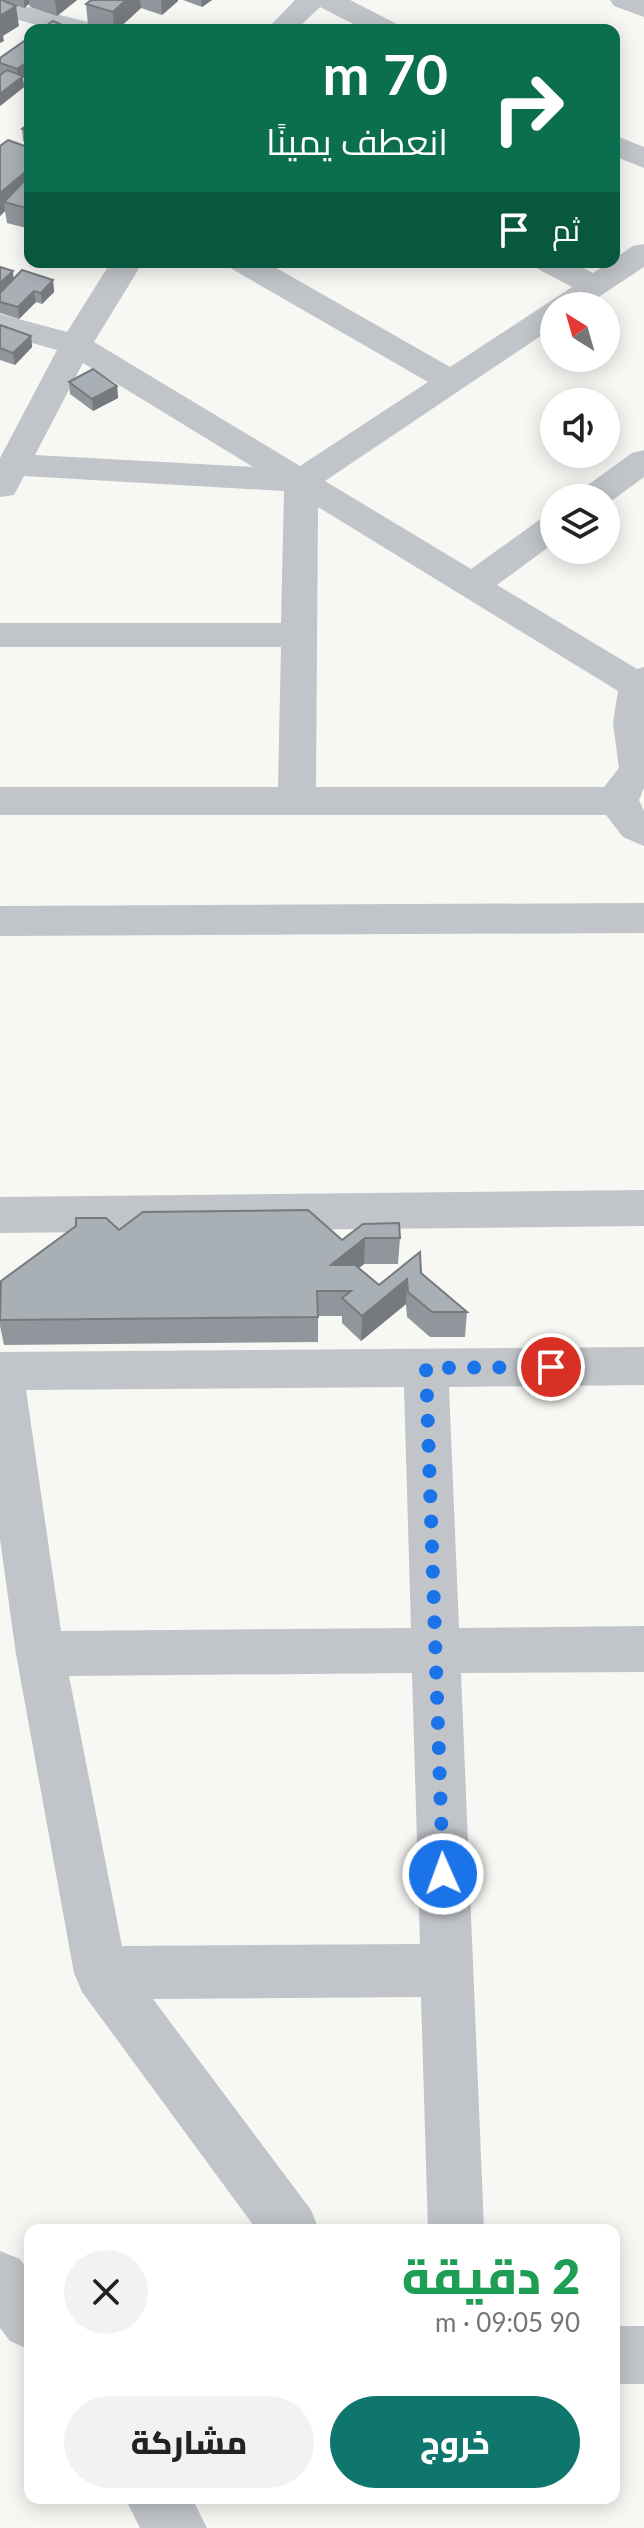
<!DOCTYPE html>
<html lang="ar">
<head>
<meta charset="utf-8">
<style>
  :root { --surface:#fff; --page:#f2f2f2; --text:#222; --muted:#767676; --accent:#0f766e }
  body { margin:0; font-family:Lato,Cairo,sans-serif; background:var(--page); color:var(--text); direction:rtl; height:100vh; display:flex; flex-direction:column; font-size:30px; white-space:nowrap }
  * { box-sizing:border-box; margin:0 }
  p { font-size:26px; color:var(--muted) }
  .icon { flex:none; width:44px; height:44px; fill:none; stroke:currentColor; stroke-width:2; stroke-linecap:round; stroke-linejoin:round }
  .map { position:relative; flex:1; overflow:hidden; direction:ltr }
  .details { position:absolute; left:24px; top:2224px; width:596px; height:280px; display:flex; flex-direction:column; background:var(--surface); border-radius:16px; box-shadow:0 4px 20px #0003; direction:rtl }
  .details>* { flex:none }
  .banner { position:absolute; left:24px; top:24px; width:596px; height:244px; border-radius:16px; box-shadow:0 4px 20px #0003; direction:rtl; background:#0b6e4f; color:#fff; overflow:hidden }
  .needle { width:52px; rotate:323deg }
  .fabs { position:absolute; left:540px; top:292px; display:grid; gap:16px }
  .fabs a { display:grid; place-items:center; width:80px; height:80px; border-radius:50%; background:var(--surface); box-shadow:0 4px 20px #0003; font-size:40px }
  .pin { position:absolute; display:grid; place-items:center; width:68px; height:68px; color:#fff; margin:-34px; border:4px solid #fff; border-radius:50%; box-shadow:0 2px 8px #0007 }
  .me { position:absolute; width:88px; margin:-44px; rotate:358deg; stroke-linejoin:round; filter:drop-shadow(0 0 6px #0008) }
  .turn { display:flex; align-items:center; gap:28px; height:168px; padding:0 40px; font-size:36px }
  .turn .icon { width:104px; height:104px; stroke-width:2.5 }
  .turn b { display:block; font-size:56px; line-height:68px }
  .then { display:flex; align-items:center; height:76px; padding:0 40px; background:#0003; gap:16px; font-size:30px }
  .round { display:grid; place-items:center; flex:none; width:84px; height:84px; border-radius:42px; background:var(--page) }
  .summary { display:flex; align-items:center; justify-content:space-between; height:136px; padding:0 40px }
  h1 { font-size:48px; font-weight:800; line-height:60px; color:#1e9e55 }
  .primary-button { display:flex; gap:16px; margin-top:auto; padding:16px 40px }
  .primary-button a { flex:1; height:92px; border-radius:48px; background:var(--accent); color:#fff; font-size:32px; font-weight:800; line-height:92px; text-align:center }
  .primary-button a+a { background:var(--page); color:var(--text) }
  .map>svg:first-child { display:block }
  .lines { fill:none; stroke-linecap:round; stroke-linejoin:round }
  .minor { fill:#c1c4c8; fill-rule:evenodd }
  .wall { fill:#90969c }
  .shaded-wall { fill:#767a7f }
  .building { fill:#a8afb5; stroke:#767a7f; stroke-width:2 }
  .route { stroke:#1a73e8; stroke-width:14; stroke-dasharray:0 25.2 }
</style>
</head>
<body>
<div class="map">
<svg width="644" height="2528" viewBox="0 0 644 2528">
  <rect width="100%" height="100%" fill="#f7f7f4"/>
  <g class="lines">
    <g class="minor">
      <polygon points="0,0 96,24 100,30 55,30 0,15"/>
      <polygon points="295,0 350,0 397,24 401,30 365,30 320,7 296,30 266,30"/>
      <polygon points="610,0 644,0 644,17 614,6"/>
      <polygon points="614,135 644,147 644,168 614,156"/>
      <path d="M 644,244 L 644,267 L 585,306 L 554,306 L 554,327 L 325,481 L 471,569 L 542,518 L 554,515 L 554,543 L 497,585 L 637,669 L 644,667 L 644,788 L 639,800 L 644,811 L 644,846 L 623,837 L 606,815 L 0,815 L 0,787 L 278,787 L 281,647 L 0,647 L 0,623 L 281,623 L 284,491 L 24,476 L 14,495 L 0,497 L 0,458 L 57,350 L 0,334 L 0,314 L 67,332 L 111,262 L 143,262 L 94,342 L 300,466 L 428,382 L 232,269 L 227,262 L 266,262 L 450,367 L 572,287 L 538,269 L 533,262 L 573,262 L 593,273 L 633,246 ZM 83,363 L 253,467 L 35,455 ZM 318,507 L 618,691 L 613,723 L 619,768 L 604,787 L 316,787 Z"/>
      <polygon points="644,450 644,477 606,505 606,498 576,498 581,490 632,453"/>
      <polygon points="644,903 644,933 0,936 0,906"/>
      <polygon points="644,1190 644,1226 0,1233 0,1197"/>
      <path d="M 644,1347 L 644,1385 L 449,1387 L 459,1628 L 644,1626 L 644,1672 L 461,1673 L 484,2230 L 428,2230 L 421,1997 L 153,1999 L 311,2210 L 319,2230 L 257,2230 L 82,1992 L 74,1973 L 16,1654 L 0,1539 L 0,1352 ZM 404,1387 L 411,1628 L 61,1631 L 26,1390 ZM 412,1673 L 420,1944 L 122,1946 L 69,1676 Z"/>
      <polygon points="0,2251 20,2259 30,2273 30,2350 10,2341 0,2328"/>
      <rect x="614" y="2326" width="30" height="58"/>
      <polygon points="125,2498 192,2498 207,2528 140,2528"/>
    </g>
  </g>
  <g class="wall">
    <polygon points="3,0 77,0 57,16 30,7 29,4 24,8"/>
    <polygon points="91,0 178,0 178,1 162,15 141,8 119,28 128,30 106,30 88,25 86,4"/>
    <polygon points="183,0 212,0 202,7"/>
    <polygon points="30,37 23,78 24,87 0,106 0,58"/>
    <polygon points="30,122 30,143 23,141 22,129"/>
    <polygon points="0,146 30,148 30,229 7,223 5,211 0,216"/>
    <polygon points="0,267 14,279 53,280 54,292 42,304 36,302 19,319 0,313"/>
    <polygon points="0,325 31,336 32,347 15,365 0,360"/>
    <polygon points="69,382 117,386 118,398 93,411 70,394"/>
    <polygon points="363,1224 400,1238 398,1264 364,1264 359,1268 379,1285 421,1273 467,1312 465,1337 430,1337 407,1317 406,1304 361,1341 342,1323 342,1316 318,1316 318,1342 4,1345 0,1326 0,1302 119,1230 342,1240"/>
  </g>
  <g class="shaded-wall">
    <polygon points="24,0 29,0 29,4 24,8"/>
    <polygon points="55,0 77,0 57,16"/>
    <polygon points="126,0 140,0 141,8 117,30 114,30 113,12"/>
    <polygon points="161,0 178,0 178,1 162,15"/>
    <polygon points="201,0 212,0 202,7"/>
    <polygon points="16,6 19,26 3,36 4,41 0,43 0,16"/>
    <polygon points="60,24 61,30 52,30"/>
    <polygon points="30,60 30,73 23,78 24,87 0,106 0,94 18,79 17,69"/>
    <polygon points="30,168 30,191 4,202 5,211 0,216 0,193"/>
    <polygon points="13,271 14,283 0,296 0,283"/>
    <polygon points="53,280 54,292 42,304 41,293"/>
    <polygon points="34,291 36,302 19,319 18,307"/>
    <polygon points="31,336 32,347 15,365 13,353"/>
    <polygon points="117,386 118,398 93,411 92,399"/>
    <polygon points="365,1238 364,1264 331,1291 331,1265"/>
    <polygon points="407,1279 406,1304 361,1341 362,1316"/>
  </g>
  <g class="building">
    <polygon points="0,0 2,0 16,6 0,16"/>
    <polygon points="91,0 126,0 113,12 86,4"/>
    <polygon points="53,21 60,24 52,30 40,30"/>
    <polygon points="112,26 128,30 109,30"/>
    <polygon points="30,37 30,60 17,69 0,63 0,58"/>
    <polygon points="7,70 23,76 0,94 0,75"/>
    <polygon points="30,122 30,132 22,129"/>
    <polygon points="8,140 30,148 30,168 0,193 0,146"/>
    <polygon points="30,175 30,209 4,202"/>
    <polygon points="0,267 13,271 0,283"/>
    <polygon points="22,270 53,280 41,293 34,291 18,307 0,302 0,293"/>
    <polygon points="0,325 31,336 13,353 0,348"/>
    <polygon points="93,369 117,386 92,399 69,382"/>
    <polygon points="308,1210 342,1240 363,1224 399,1223 400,1238 365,1238 331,1265 355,1265 379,1285 420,1252 421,1273 467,1312 432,1312 408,1292 407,1279 362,1316 342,1298 351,1291 317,1291 318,1317 0,1320 1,1281 76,1226 76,1218 106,1218 119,1230 143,1212"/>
  </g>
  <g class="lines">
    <polyline class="route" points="443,1874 426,1368 551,1367"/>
  </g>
</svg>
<div class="fabs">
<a><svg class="needle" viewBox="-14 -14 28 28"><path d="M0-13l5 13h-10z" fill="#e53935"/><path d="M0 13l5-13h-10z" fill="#767676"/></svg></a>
<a><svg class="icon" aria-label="sound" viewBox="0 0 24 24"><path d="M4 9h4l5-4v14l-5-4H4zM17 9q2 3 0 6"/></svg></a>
<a><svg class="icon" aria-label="layers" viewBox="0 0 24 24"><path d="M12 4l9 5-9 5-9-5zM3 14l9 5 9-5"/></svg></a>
</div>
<div class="pin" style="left:551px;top:1367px;background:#d93025"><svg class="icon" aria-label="arrive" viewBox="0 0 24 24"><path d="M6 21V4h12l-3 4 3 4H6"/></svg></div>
<svg class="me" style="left:443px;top:1874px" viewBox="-20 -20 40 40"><circle r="17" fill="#1a73e8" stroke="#fff" stroke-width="3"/><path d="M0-11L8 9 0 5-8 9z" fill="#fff"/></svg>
<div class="banner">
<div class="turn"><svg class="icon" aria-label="right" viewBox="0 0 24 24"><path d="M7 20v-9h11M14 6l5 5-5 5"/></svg><div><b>70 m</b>انعطف يمينًا</div></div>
<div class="then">ثم<svg class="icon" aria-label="arrive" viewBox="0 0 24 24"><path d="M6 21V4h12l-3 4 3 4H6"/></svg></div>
</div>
<section class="details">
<div class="summary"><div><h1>2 دقيقة</h1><p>90 m · 09:05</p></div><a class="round"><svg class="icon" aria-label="close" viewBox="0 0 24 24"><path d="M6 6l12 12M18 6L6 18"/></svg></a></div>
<div class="primary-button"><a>خروج</a><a>مشاركة</a></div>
</section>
</div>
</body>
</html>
